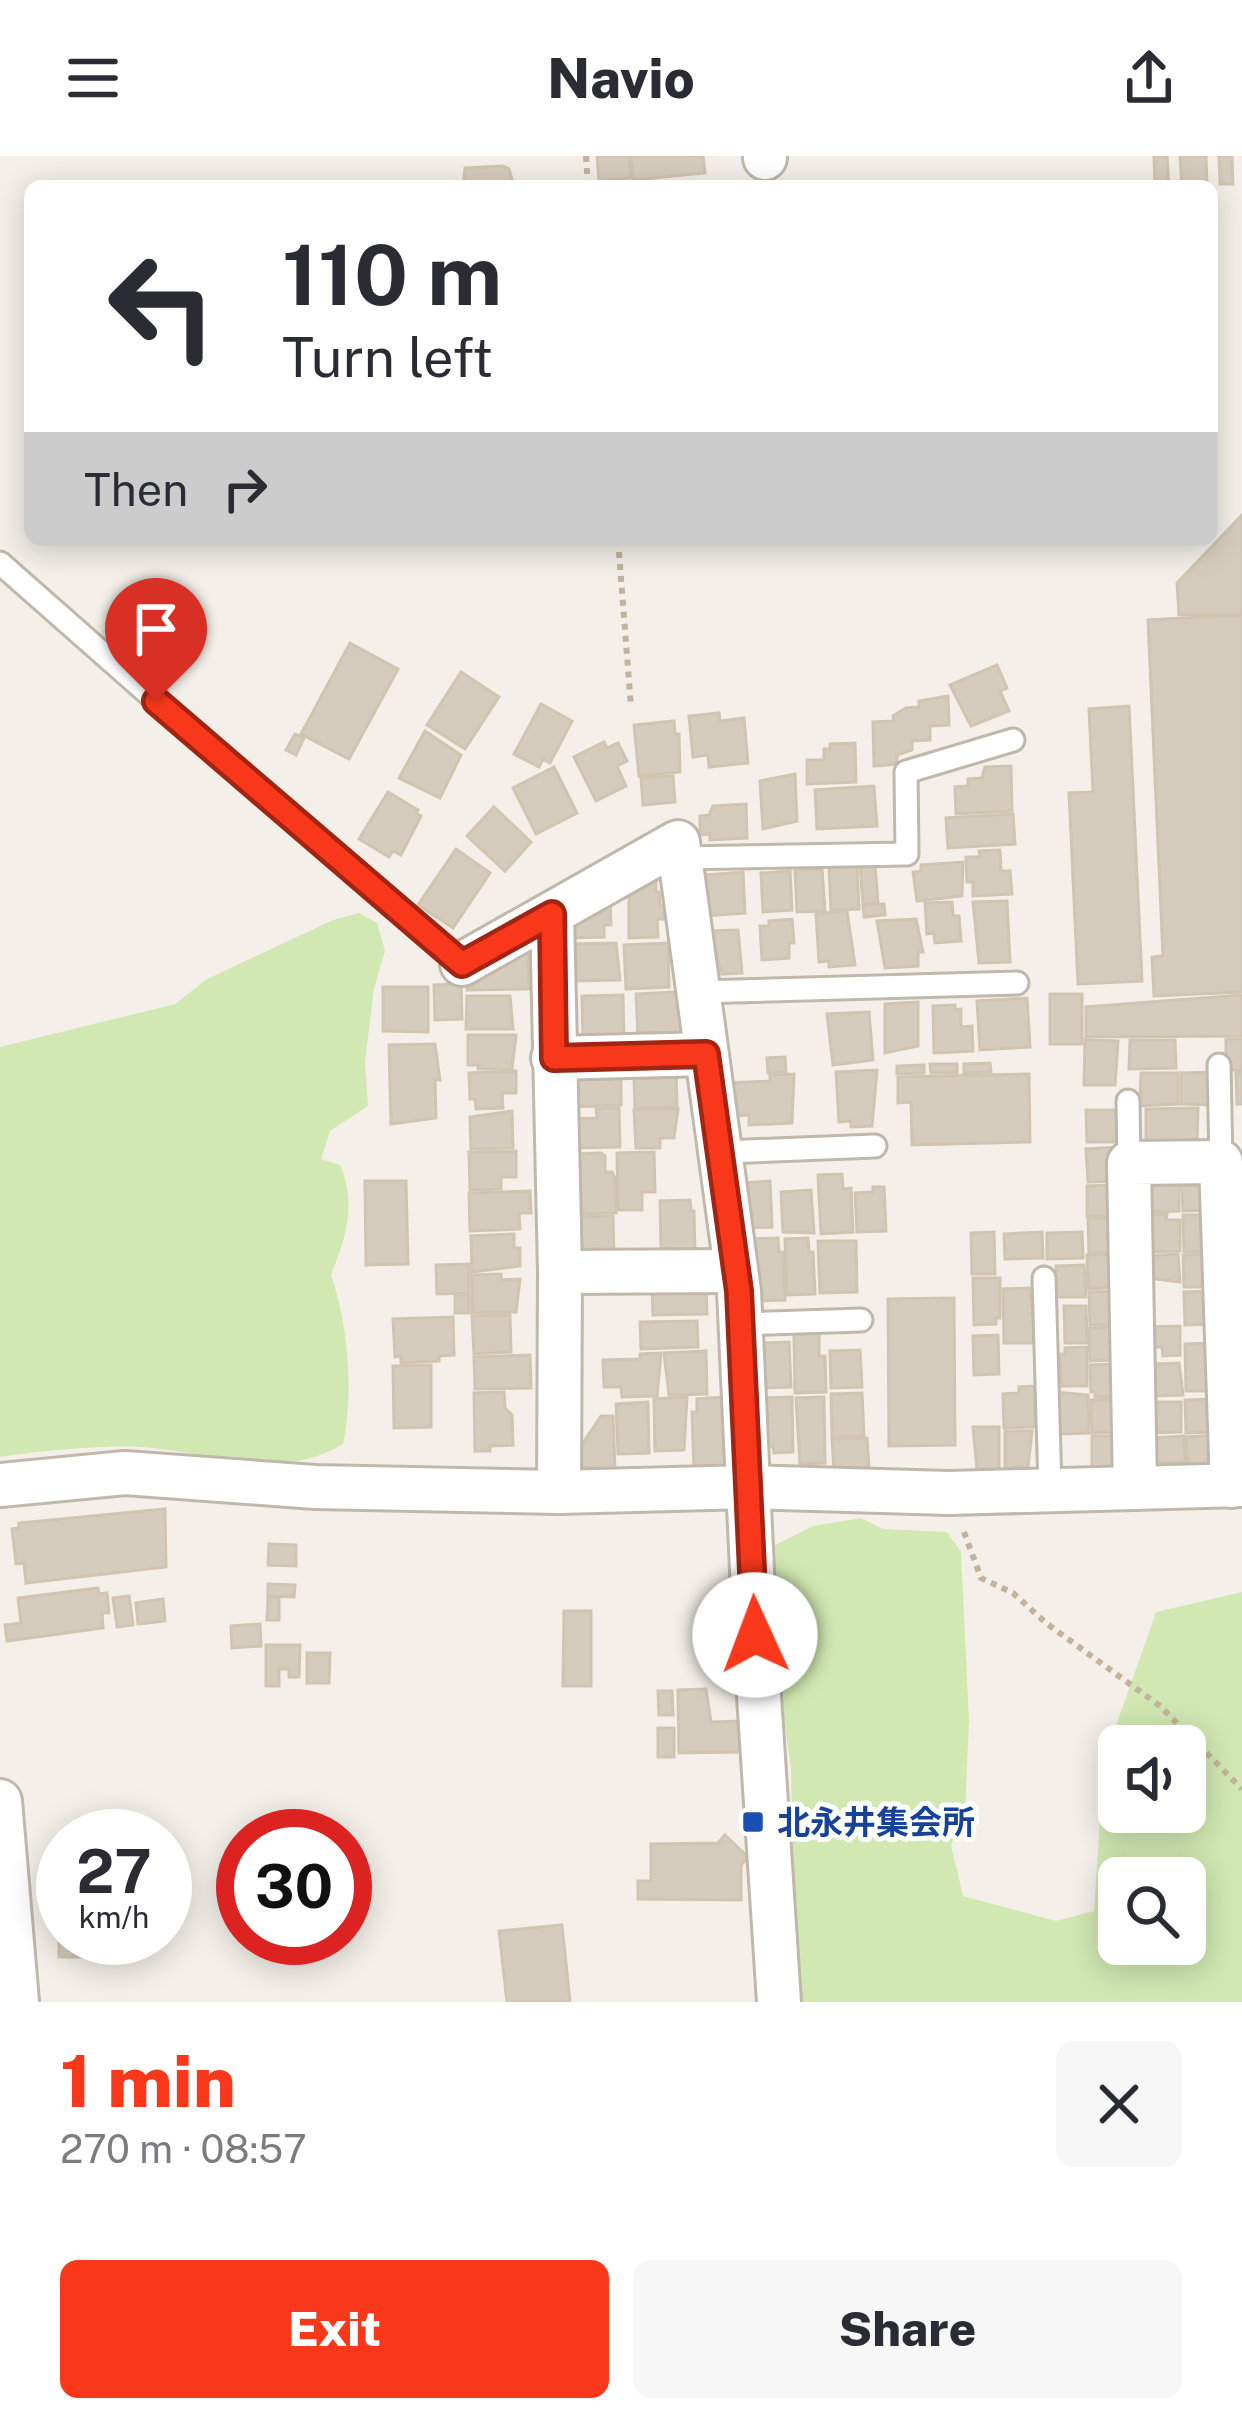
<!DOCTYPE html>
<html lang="en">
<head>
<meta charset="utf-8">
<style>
  :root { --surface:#fff; --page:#f7f7f7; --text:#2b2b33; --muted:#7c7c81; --accent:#f9381b }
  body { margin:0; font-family:"Public Sans","Noto Sans JP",sans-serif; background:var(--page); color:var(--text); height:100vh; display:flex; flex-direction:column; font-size:45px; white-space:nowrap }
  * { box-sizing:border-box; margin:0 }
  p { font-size:39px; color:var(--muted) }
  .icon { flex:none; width:66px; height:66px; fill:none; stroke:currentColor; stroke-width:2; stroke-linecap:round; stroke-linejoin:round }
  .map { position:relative; height:1846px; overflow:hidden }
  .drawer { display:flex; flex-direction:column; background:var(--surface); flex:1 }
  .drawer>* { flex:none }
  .banner { position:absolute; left:24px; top:24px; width:1194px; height:366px; border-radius:18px; box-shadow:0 6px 30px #0003; background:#fff; color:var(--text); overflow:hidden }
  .tools { position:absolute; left:1098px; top:1569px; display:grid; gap:24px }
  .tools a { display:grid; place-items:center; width:108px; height:108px; border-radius:18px; background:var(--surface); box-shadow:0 6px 30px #0003; font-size:60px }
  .speed { position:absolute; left:36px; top:1653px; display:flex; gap:24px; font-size:60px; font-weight:700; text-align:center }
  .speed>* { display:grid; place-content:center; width:156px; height:156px; border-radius:50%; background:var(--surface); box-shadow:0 6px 30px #0003; line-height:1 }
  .speed small { font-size:30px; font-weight:400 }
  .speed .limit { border:18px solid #d22; background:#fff; color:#111 }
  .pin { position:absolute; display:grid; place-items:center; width:102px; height:102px; color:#fff; margin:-123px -51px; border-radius:50% 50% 50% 0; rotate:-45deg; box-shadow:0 0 12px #0007 }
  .pin .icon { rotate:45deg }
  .me { position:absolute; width:132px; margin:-66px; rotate:358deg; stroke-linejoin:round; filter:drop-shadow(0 0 9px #0008) }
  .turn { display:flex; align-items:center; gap:42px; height:252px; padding:0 60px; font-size:54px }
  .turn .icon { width:156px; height:156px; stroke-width:2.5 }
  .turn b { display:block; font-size:84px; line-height:102px }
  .then { display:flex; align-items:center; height:114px; padding:0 60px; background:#0003; gap:24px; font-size:45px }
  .round { display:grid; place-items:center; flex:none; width:126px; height:126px; border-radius:18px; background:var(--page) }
  .summary { display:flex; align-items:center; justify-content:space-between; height:204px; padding:0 60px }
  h1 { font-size:72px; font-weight:800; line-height:90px; color:var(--accent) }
  .primary-button { display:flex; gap:24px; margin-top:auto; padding:24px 60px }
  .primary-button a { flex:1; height:138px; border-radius:18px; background:var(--accent); color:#fff; font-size:48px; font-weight:800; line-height:138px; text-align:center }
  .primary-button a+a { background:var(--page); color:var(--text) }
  header { display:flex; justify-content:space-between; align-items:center; height:156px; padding:0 60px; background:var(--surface); font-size:54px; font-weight:800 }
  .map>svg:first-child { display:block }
  .green { fill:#d1e8b2; fill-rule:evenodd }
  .building { fill:#d6ccbe; stroke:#d1c4b1; stroke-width:3 }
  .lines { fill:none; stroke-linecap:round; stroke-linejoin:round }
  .service-casing { stroke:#c0b8ab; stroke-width:27 }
  .minor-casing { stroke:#c0b8ab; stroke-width:48 }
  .path { stroke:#c2b49c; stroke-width:6; stroke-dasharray:6 6; stroke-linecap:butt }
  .service { stroke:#fff; stroke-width:21 }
  .minor { stroke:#fff; stroke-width:42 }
  .route-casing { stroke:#a22412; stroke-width:30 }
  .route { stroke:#f9381b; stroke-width:21 }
  .transit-dot { fill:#1a4fb4; stroke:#fff; stroke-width:4.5 }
  .labels { text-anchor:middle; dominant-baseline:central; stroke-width:10; stroke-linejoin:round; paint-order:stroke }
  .transit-label { font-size:33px; font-weight:bold; fill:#164399; stroke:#fff; text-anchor:start }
</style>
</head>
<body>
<header><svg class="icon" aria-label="menu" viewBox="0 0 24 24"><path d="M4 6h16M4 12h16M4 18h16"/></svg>Navio<svg class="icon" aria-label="share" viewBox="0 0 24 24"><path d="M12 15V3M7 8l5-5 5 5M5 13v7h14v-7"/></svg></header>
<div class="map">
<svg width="1242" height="1846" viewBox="0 0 1242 1846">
  <rect width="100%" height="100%" fill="#f4f0e9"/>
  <g class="green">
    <path d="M 359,757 L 377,767 L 385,795 L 374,832 L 365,906 L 368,950 L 330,975 L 321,1003 L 340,1009 C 357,1049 346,1080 331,1119 C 348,1167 354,1237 343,1288 C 283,1326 207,1295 141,1291 C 99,1289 42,1295 0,1301 L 0,891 L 175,848 L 207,823 L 333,764 Z"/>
    <path d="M 861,1362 L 883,1373 L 947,1376 L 961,1396 L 969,1565 L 965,1656 L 951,1689 L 963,1740 L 1056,1765 L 1094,1755 L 1104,1604 L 1156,1456 L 1242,1436 L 1242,1846 L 795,1846 L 791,1612 L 766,1444 L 767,1393 L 813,1370 ZM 1119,1590 L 1185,1590 L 1185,1656 L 1119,1656 ZM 1119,1722 L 1185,1722 L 1185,1788 L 1119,1788 Z"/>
  </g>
  <g class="building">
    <polygon points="597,0 629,0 631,22 599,25"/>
    <polygon points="631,0 703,0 705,17 633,24"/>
    <polygon points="1154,0 1167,0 1169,30 1155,30"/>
    <polygon points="1180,0 1206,0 1207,30 1182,30"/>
    <polygon points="1219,0 1232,0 1233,28 1220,28"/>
    <polygon points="503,10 509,13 514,30 463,30 465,12"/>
    <polygon points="1242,359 1242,458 1179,459 1177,427"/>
    <polygon points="1242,459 1242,836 1154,840 1152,801 1163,800 1148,464"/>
    <polygon points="350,487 398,513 349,603 301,578"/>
    <polygon points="997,509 1007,532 1000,535 1009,555 971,570 950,529"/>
    <polygon points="461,516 499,541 465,593 427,569"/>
    <polygon points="948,540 949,569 930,570 930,584 912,585 912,594 897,599 897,608 874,610 873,566 894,565 893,560 906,552 919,551 919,545"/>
    <polygon points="541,548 572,565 550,607 543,603 539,611 514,598"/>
    <polygon points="1129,550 1142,825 1078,828 1069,637 1093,636 1089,553"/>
    <polygon points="719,557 720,565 744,562 748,607 709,611 708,599 693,601 689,560"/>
    <polygon points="674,565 675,578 679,578 680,616 639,620 634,569"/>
    <polygon points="425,575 461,599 440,642 399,622"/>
    <polygon points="295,578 304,582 296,599 286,594"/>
    <polygon points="604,586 607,592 618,587 627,605 617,610 626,630 596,645 574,601"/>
    <polygon points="855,587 856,626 807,628 807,604 824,604 824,593 830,593 830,588"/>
    <polygon points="1011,610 1012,655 956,658 955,631 968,630 968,623 982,622 985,611"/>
    <polygon points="554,611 577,657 536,678 513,632"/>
    <polygon points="795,618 797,665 763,673 760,625"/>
    <polygon points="673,620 675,646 643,649 641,622"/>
    <polygon points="874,630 877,670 817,673 815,634"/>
    <polygon points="388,636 418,654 416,657 421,660 401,699 393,695 389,701 359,683"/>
    <polygon points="746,648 747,682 710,684 710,678 700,679 700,660 709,659 713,650"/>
    <polygon points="494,651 531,686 505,715 467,680"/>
    <polygon points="1013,658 1015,688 948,692 946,662"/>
    <polygon points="456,693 490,717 453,772 418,749"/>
    <polygon points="1000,694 1001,715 1010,715 1012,738 973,740 973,726 967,726 966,701 980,701 979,695"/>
    <polygon points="963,706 962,740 917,745 913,716 921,715 921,709"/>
    <polygon points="860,709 875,709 878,747 863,748"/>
    <polygon points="857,710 859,753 831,754 829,712"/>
    <polygon points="822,713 825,755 797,756 795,714"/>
    <polygon points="790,715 792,754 763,756 761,717"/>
    <polygon points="656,716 656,736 659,736 660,749 664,749 664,763 657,763 658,781 629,782 629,735"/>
    <polygon points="743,716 745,757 705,760 706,719"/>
    <polygon points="610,741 611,769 604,769 604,781 570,782 570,760"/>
    <polygon points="1007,745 1010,806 979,807 973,746"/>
    <polygon points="952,746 953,760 959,760 961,785 935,787 934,777 927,778 925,747"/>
    <polygon points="884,748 885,759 864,761 863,749"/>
    <polygon points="847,755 855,809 829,811 829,805 819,806 816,758"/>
    <polygon points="792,763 794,787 789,787 789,802 762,804 760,770 769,770 769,765"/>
    <polygon points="916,763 923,796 918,796 918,810 885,812 877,765"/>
    <polygon points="738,774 742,817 722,818 721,812 711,812 710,775"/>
    <polygon points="616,787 620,824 571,825 571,788"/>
    <polygon points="668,787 669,831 626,833 624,789"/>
    <polygon points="528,790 529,833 467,834 466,815"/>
    <polygon points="461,828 462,863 435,864 434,829"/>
    <polygon points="383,831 428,831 428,876 383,875"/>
    <polygon points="675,836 675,840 680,840 682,880 638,881 636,838"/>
    <rect x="1050" y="838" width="32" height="50"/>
    <polygon points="623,839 624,883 583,884 582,840"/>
    <polygon points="1242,839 1242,880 1086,881 1086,851"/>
    <polygon points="467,840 510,840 513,873 466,873"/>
    <polygon points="1027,842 1030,891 980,894 977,845"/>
    <polygon points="918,846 918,890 885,897 885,848"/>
    <polygon points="955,849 955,854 961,853 961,871 972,870 973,895 934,897 933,850"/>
    <polygon points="869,856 873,904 833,909 827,858"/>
    <polygon points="468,879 516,879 512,913 478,913 478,909 468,909"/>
    <polygon points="1226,883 1242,883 1242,915 1226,913"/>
    <polygon points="1085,884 1118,885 1115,929 1084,929"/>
    <polygon points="1130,884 1175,884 1176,912 1129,913"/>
    <polygon points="435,888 440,924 435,924 436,962 391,968 389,889"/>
    <polygon points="785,901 786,916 768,917 767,902"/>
    <polygon points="990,907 991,916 964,917 964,908"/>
    <polygon points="930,908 957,908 957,917 931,917"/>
    <polygon points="924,909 924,917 897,918 897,910"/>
    <polygon points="621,911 621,949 571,951 570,922"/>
    <polygon points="676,912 677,951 635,952 634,922 640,922 640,913"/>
    <polygon points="877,914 872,970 851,971 851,965 839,966 836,916"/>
    <polygon points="516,915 516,937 502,937 503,952 476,953 475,943 470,943 469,917"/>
    <polygon points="1213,916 1214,949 1181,948 1181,917"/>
    <polygon points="1141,917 1178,917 1178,948 1140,950"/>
    <polygon points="1236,917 1242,917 1242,948 1237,948"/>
    <polygon points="794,918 792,967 749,969 749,959 737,960 736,941 731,942 730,927 770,925 770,919"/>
    <polygon points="1029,918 1030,986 912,989 911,946 898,947 898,921"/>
    <polygon points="619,952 620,991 573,992 572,963 597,962 596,953"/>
    <polygon points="1198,952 1197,986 1146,986 1146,953"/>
    <polygon points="678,953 674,982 660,982 660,992 636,992 634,954"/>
    <polygon points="1086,954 1116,954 1116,986 1087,986"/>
    <polygon points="512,955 513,992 471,993 470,961"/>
    <polygon points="1119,991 1120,1025 1088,1026 1086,993"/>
    <polygon points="516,995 516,1021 501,1021 501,1033 470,1034 469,996"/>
    <polygon points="654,996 655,1036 642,1036 642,1054 618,1054 617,997"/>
    <polygon points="601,997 605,1000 605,1016 612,1016 615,1022 616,1057 573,1058 577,998"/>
    <polygon points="1181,1016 1215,1031 1216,1054 1183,1055"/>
    <polygon points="842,1018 843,1033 851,1032 853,1076 821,1078 818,1019"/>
    <polygon points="1148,1022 1179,1022 1179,1055 1148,1056"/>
    <polygon points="365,1025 406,1025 408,1108 366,1109"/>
    <polygon points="770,1025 772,1071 750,1072 743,1027"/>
    <polygon points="1115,1029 1115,1060 1087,1060 1087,1030"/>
    <polygon points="873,1031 884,1031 886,1075 857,1076 855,1037 873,1036"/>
    <polygon points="811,1034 814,1077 783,1076 781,1036"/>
    <polygon points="530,1035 531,1057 519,1057 520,1073 470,1075 469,1037"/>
    <polygon points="690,1044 691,1055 694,1055 695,1098 670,1099 670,1094 661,1094 660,1045"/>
    <polygon points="1167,1058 1166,1064 1180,1064 1180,1095 1147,1096 1150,1059"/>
    <polygon points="1183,1059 1213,1059 1216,1095 1184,1096"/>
    <polygon points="613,1060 614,1103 576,1097 574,1061"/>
    <polygon points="1121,1061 1116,1096 1089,1097 1088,1063"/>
    <polygon points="994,1076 995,1118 972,1118 971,1077"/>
    <polygon points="1042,1076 1043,1102 1005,1103 1004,1078"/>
    <polygon points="1082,1076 1083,1102 1047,1103 1047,1077"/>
    <polygon points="514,1078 514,1092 520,1092 520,1110 472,1116 471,1080"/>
    <polygon points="778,1082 779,1096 783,1096 785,1144 751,1145 749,1083"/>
    <polygon points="808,1082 809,1096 813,1096 815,1138 787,1139 785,1083"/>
    <polygon points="818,1085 856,1085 857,1136 820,1137"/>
    <polygon points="1121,1098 1122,1131 1088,1133 1087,1099"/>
    <polygon points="1178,1098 1180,1126 1147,1122 1146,1100"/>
    <polygon points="1217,1098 1217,1131 1184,1131 1183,1099"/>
    <polygon points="469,1108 469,1137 437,1138 436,1109"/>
    <polygon points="1084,1109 1086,1141 1057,1141 1056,1110"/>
    <polygon points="501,1118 501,1124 520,1123 516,1156 472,1157 472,1119"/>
    <polygon points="973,1122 1000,1122 1000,1162 996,1162 996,1168 974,1169"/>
    <polygon points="706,1127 707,1158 653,1159 652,1128"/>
    <polygon points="1030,1132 1035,1187 1004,1187 1003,1133"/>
    <polygon points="1122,1135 1122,1168 1090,1169 1089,1136"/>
    <polygon points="1216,1135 1217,1168 1185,1169 1184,1136"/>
    <rect x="455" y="1139" width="14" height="18"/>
    <polygon points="954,1142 955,1289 889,1290 888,1143"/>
    <polygon points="1064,1150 1086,1150 1087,1187 1065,1187"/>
    <polygon points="510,1159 511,1196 474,1198 472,1160"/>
    <polygon points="453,1161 454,1199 439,1200 439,1205 401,1207 401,1200 395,1201 393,1163"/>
    <polygon points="697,1165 698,1191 641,1193 640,1166"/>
    <polygon points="1180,1170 1180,1199 1163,1200 1162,1191 1148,1191 1147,1171"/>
    <polygon points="1121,1171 1122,1204 1090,1205 1089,1172"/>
    <polygon points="819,1177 819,1200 825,1200 826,1236 795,1237 794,1178"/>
    <polygon points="998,1179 999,1218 974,1219 973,1180"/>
    <polygon points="789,1186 791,1231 761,1232 759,1200 763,1199 763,1187"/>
    <polygon points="1218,1187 1214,1235 1186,1235 1185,1188"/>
    <polygon points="1087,1191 1087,1230 1061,1230 1060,1198 1065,1198 1065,1192"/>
    <polygon points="860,1194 862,1231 831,1232 830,1195"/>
    <polygon points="706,1195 707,1238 669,1239 664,1197"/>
    <polygon points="661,1197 657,1240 622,1241 621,1231 604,1231 603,1204 640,1203 640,1198"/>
    <polygon points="530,1199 531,1232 475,1233 474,1201"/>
    <polygon points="1179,1207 1183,1239 1152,1240 1156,1208"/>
    <polygon points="1118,1208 1122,1240 1095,1241 1095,1236 1091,1236 1090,1209"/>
    <polygon points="431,1209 431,1271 394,1272 393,1210"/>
    <polygon points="1034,1230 1035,1271 1004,1272 1003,1238 1019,1237 1019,1231"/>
    <polygon points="504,1236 505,1252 512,1259 513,1289 490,1290 490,1295 475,1295 474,1237"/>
    <polygon points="1057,1236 1088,1239 1089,1277 1059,1278"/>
    <polygon points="862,1237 864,1280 832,1281 831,1238"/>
    <polygon points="687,1241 684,1294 655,1295 654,1243"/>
    <polygon points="723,1241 726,1306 720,1311 694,1313 692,1256 697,1256 697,1243"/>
    <polygon points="792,1241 793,1296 774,1297 773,1290 763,1291 761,1242"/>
    <polygon points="824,1241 825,1307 800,1308 796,1242"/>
    <polygon points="1123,1243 1124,1276 1092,1277 1091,1244"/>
    <polygon points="1218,1243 1216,1276 1186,1277 1185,1244"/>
    <polygon points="648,1246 649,1297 618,1298 616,1248"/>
    <polygon points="1150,1246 1181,1246 1181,1276 1150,1277"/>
    <polygon points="601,1260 613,1260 615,1313 582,1311 581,1290"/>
    <polygon points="973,1271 999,1271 999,1314 977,1314"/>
    <polygon points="1005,1275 1032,1275 1028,1311 1005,1312"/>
    <polygon points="1218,1279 1212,1314 1188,1314 1186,1281"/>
    <polygon points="1092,1280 1123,1280 1124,1311 1092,1312"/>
    <polygon points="1184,1280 1185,1306 1153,1307 1152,1282"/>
    <polygon points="867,1282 869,1312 834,1314 832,1283"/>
    <polygon points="165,1353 166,1411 26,1427 24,1407 16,1408 12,1373 19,1372 19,1367"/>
    <polygon points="269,1388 296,1389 296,1410 268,1409"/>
    <polygon points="268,1428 295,1429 294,1441 268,1440"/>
    <polygon points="98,1432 99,1438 107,1437 109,1457 102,1457 103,1472 7,1485 5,1469 21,1467 18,1442"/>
    <polygon points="129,1440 133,1469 117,1471 113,1442"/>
    <polygon points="279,1441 279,1464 267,1464 268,1442"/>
    <polygon points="163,1443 165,1465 138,1468 136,1447"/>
    <polygon points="564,1455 591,1455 591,1530 563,1530"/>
    <polygon points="260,1468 261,1490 232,1492 231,1470"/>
    <polygon points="266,1489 300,1489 299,1521 289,1521 289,1513 279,1513 279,1530 266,1530"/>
    <polygon points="307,1497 330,1497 329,1527 307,1527"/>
    <polygon points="706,1533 711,1566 743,1565 743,1596 679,1597 678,1534"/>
    <polygon points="658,1535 672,1535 673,1559 659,1559"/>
    <rect x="658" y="1572" width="16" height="29"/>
    <polygon points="725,1679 748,1701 741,1709 741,1744 638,1743 638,1725 651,1725 651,1688 718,1687"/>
    <polygon points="59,1764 63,1764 63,1782 128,1782 128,1801 59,1801"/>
    <polygon points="562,1769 570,1846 507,1846 499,1775"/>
  </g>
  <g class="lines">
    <defs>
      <g id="service">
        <polyline points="0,407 261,637 462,808"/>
        <polyline points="681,702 907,698 906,616 1013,584"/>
        <polyline points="698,836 1017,827"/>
        <polyline points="1219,909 1221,1006"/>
        <polyline points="1128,945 1129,1007"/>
        <polyline points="723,996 875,990"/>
        <polyline points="1044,1122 1050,1333"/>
        <polyline points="740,1168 861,1164"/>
      </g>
      <g id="minor">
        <polyline points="765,0 765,2"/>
        <polyline points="552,758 560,1116 559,1336"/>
        <polyline points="462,808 678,686 739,1135 755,1479 779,1846"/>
        <polyline points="553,902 706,898"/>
        <polyline points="560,1116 736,1115"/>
        <polyline points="0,1329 125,1317 315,1331 559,1336 749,1331 949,1337 1242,1329"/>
        <polyline points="1135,1332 1129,1007 1221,1006 1232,1330"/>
        <polyline points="0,1645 17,1846"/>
      </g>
    </defs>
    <use href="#service" class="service-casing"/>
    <use href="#minor" class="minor-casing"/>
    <g class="path">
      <polyline points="586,0 588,30"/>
      <polyline points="618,384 631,551"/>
      <polyline points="964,1376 981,1422 1013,1437 1046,1467 1160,1550 1242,1633"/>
    </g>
    <use href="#service" class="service"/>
    <use href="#minor" class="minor"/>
  </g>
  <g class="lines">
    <defs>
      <polyline id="route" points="156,545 462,808 552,758 554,902 706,898 739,1135 755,1479"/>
    </defs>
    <use href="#route" class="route-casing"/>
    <use href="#route" class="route"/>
  </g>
  <rect class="transit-dot" x="741" y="1654" width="24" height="24" rx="6"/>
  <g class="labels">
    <g class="transit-label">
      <text x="777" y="1666">北永井集会所</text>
    </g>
  </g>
</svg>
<div class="tools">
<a><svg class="icon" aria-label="sound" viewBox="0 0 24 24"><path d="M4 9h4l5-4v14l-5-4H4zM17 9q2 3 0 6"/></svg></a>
<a><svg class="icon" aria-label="search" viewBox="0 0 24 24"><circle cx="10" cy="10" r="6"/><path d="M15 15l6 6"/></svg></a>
</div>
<div class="speed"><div>27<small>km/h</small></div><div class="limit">30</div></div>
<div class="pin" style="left:156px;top:545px;background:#d93025"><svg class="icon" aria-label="arrive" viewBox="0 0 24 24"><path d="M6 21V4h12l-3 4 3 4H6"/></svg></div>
<svg class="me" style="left:755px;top:1479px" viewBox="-20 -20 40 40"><circle r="19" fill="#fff"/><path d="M0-13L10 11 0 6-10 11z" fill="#f9381b"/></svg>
<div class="banner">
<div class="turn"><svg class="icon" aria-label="left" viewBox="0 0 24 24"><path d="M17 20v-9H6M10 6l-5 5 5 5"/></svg><div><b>110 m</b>Turn left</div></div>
<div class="then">Then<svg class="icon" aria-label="right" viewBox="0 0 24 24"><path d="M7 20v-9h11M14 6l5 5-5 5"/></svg></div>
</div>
</div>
<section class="drawer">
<div class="summary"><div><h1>1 min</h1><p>270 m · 08:57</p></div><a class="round"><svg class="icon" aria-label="close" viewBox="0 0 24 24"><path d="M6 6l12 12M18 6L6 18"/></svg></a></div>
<div class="primary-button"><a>Exit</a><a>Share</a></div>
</section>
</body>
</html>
